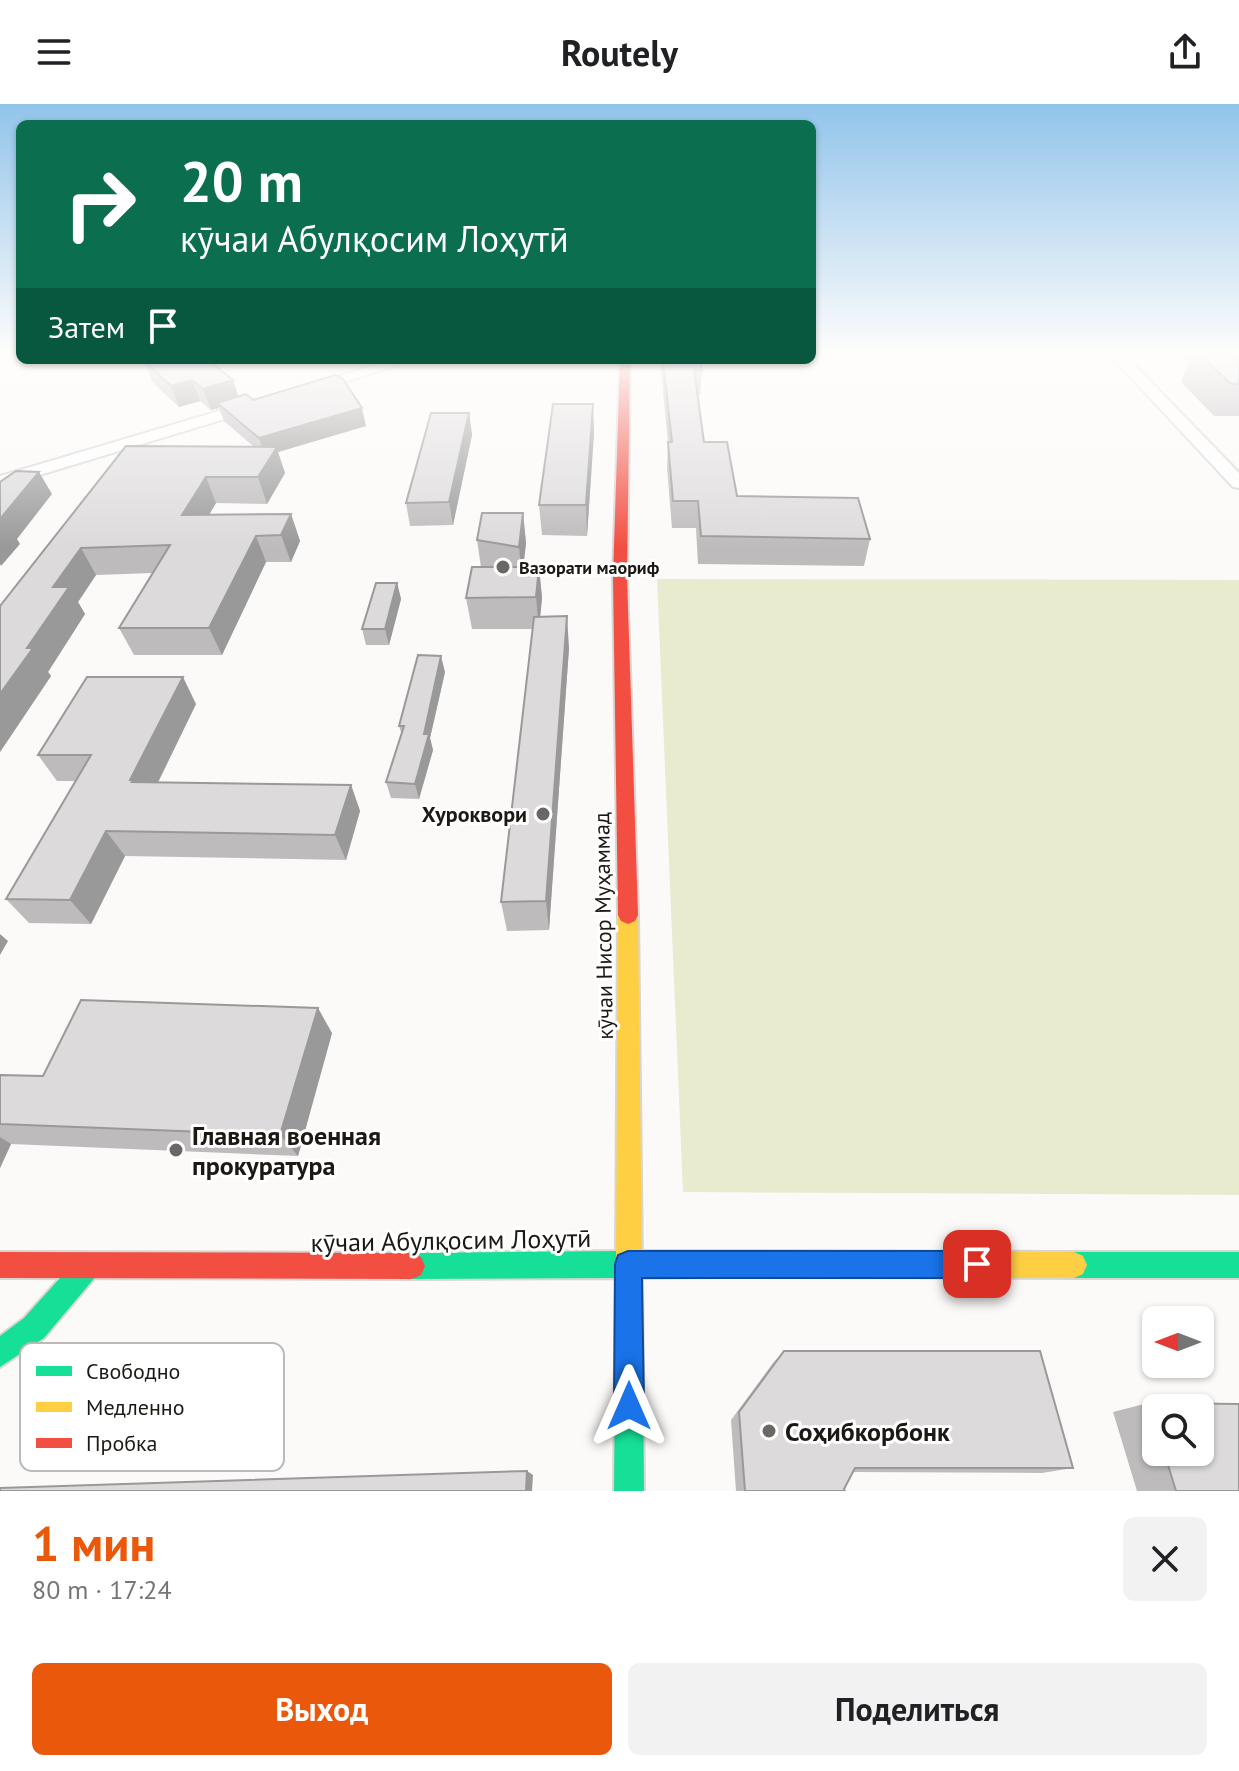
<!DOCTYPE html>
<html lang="ru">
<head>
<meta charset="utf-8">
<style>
  :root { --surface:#fff; --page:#f2f2f2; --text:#202124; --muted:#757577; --accent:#ea580c }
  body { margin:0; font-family:"PT Sans",sans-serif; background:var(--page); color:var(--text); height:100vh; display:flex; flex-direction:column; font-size:30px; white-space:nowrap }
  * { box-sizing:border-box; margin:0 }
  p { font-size:26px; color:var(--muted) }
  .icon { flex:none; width:44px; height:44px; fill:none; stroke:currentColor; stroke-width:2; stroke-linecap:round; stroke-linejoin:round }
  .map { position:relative; height:1387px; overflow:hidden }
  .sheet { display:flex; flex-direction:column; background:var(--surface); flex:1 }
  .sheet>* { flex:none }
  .top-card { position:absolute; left:16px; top:16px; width:800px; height:244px; border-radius:12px; box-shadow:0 2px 6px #0004; background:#0b6e4f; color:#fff; overflow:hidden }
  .needle { width:52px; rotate:270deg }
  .controls { position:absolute; left:1142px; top:1202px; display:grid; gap:16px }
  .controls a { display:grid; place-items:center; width:72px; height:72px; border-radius:12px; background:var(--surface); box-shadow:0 2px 6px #0004; font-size:40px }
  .pin { position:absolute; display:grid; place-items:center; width:68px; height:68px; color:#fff; margin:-34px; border-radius:16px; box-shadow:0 4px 12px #0006 }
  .me { position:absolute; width:88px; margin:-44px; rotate:0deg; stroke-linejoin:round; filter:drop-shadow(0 0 6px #0008) }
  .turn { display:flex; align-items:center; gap:28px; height:168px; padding:0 32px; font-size:36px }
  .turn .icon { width:104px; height:104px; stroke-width:2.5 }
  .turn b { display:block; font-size:56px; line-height:68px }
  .then { display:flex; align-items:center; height:76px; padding:0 32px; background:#0003; gap:16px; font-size:30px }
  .round { display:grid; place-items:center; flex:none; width:84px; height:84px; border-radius:12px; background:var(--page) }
  .headline { display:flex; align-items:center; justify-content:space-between; height:136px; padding:0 32px }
  h1 { font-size:48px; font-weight:700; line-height:60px; color:var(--accent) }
  .action { display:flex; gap:16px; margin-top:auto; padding:16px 32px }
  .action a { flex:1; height:92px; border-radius:12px; background:var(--accent); color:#fff; font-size:32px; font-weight:700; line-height:92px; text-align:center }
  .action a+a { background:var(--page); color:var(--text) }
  header { display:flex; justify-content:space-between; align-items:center; height:104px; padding:0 32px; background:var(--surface); font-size:36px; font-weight:700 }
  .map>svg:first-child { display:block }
  .green { fill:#e8ebce }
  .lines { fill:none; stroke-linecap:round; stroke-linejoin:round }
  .street-casing { stroke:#d8d6d2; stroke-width:4 }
  .fast-casing { stroke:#d8d6d2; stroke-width:4 }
  .slow-casing { stroke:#d8d6d2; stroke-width:4 }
  .jam-casing { stroke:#d8d6d2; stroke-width:4 }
  .street { fill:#fffefe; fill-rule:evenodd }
  .fast { fill:#16e098; fill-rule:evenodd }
  .slow { fill:#ffcf43; fill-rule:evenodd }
  .jam { fill:#f24e42; fill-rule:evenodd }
  .wall { fill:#bdbbbc; fill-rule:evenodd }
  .shaded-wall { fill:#9a9999 }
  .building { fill:#dcdadb; stroke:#9a9999; stroke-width:2 }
  .route { fill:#1a73e8; stroke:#114b97; stroke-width:2 }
  .poi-dot { fill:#6a6864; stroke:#fff; stroke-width:3 }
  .labels { text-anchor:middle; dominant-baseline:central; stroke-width:6; stroke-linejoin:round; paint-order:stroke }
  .far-poi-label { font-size:18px; font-weight:bold; fill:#1c1914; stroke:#fff; text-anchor:start }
  .poi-label { font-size:22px; font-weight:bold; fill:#1c1914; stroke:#fff; text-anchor:end }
  .street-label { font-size:22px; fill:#1c1914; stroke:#fff }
  .near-poi-label { font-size:26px; font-weight:bold; fill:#1c1914; stroke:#fff; text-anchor:start }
  .near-street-label { font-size:26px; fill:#1c1914; stroke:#fff }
  .key { fill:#fff; stroke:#bbbab8; stroke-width:2 }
  .key-label { font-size:22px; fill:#1c1914 }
</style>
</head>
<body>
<header><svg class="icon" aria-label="menu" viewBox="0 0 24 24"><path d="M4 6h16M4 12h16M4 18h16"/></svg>Routely<svg class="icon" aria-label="share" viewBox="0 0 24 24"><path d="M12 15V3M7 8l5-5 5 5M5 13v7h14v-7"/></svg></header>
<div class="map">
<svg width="1239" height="1387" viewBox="0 0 1239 1387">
  <rect width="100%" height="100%" fill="#fcfaf8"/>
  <polygon class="green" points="657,475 1239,476 1239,1091 683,1088"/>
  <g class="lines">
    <defs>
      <g id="street">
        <polygon points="1109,250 1124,250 1239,369 1239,384 1233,383"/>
        <polygon points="390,256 412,256 314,288 304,288 301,285"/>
        <polygon points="256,296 264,301 261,304 0,383 0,372"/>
      </g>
      <g id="fast">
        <polygon points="629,1145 635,1147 722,1147 731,1151 735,1160 731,1169 722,1173 642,1174 644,1387 614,1387 616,1174 412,1175 403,1171 399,1162 403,1153 412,1149 623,1147"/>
        <polygon points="1074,1148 1239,1148 1239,1174 1074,1174 1065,1170 1061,1161 1065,1152"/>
        <polygon points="88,1149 97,1153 101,1162 97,1171 44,1234 0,1263 0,1232 24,1214 79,1153"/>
      </g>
      <g id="slow">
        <polygon points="628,802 635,805 638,811 642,1158 638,1167 629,1171 620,1167 616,1158 618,811 621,805"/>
        <polygon points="722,1147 1074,1148 1083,1152 1087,1161 1083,1170 1074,1174 722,1173 713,1169 709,1160 713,1151"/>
      </g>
      <g id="jam">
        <polygon points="620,256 630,256 627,473 638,811 635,817 628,820 621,817 618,811 613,473"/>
        <polygon points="0,1148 412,1149 421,1153 425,1162 421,1171 412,1175 0,1174"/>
      </g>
    </defs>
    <use href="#street" class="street-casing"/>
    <use href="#fast" class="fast-casing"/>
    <use href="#slow" class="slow-casing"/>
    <use href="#jam" class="jam-casing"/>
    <use href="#street" class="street"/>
    <use href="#fast" class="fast"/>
    <use href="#slow" class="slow"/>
    <use href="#jam" class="jam"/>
  </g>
  <g class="wall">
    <polygon points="1180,250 1239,250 1239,312 1214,312 1181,278 1190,257"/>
    <polygon points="660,256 700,256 702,266 700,291 697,291 704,338 737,392 870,435 864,462 698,460 696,424 672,424 667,364 668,338"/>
    <polygon points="144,257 233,276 238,293 366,322 278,348 285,369 267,400 216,399 209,411 291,410 300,437 291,458 266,458 222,551 134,551 119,524 153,469 96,471 78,498 85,510 48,568 51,572 0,648 0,502 126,342 254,343 224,317 219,304 211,306 200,297 179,303 152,278"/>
    <polygon points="469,309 472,331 453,421 410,422 406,399"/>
    <polygon points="594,328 587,432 542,431 539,401"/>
    <polygon points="523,409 526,439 523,463 539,463 542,494 540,513 569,544 549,826 507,827 501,798 533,525 472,525 466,494 481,463 477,436"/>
    <polygon points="397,479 401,495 389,541 366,541 362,525"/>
    <polygon points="445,568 430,634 433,646 419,695 391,694 386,678 402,631 399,622"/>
    <polygon points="196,600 158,679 351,681 360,707 346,756 125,752 91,820 29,819 6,795 75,677 57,677 38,651"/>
    <polygon points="332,929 298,1052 11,1040 0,1064 0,971 43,972"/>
    <polygon points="784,1247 1073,1364 1042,1369 853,1368 844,1385 845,1387 736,1387 731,1316 773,1259"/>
    <path d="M 1148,1299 L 1239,1300 L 1239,1387 L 1137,1387 L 1113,1308 ZM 1156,1304 L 1200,1304 L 1200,1348 L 1156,1348 Z"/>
  </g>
  <g class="shaded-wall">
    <polygon points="192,276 200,297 179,303 171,282"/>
    <polygon points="233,276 240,298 217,299 219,304 211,306 203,285"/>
    <polygon points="593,300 594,328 587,432 586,401"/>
    <polygon points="362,304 366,322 278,348 285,369 267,400 258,373 265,352 259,334"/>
    <polygon points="469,309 472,331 453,421 449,398"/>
    <polygon points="39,368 52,390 17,435 20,440 1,462 0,460 0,415"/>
    <polygon points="206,373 216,399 193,438 182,411"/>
    <polygon points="523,409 526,439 522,474 519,443"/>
    <polygon points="291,410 300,437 291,458 281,431"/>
    <polygon points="256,432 266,458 222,551 209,524"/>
    <polygon points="81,444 96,471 78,498 85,510 48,568 51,572 0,648 0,590 27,544 53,483"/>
    <polygon points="539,463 542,494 539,525 536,493"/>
    <polygon points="397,479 401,495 389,541 385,525"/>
    <polygon points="567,512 569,544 549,826 546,797"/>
    <polygon points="441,552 445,568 430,634 433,646 419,695 415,680 424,630"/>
    <polygon points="183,573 196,600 148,698 130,676"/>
    <polygon points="351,681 360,707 346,756 335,731"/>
    <polygon points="106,727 125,752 91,820 70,796"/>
    <polygon points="0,830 8,837 0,851"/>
    <polygon points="318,904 332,929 298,1052 280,1031"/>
    <polygon points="0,1033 11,1040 0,1064"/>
    <polygon points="527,1367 533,1371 532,1387 526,1387"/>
  </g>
  <g class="building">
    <polygon points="1199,250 1239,250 1239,280 1231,280"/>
    <polygon points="146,256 208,256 233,276 203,285 192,276 171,282 144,257"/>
    <polygon points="663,256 700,256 702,266 694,266 704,338 727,338 737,392 858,394 870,435 701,432 698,397 673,397 668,338 672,338"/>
    <polygon points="335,271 343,275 362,304 259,334 217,299 246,290 253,296"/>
    <polygon points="553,300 593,300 586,401 539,401"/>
    <polygon points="431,309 469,309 449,398 406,399"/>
    <polygon points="126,342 277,343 258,373 206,373 182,411 291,410 281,431 256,432 209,524 119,524 170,441 81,444 53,483 69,483 27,544 33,544 0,590 0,502"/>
    <polygon points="16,367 39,368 0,415 0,378"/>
    <polygon points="482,409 523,409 519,443 477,436"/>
    <polygon points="472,463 539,463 536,493 466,494"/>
    <polygon points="376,479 397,479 385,525 362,525"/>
    <polygon points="567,512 546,797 501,798 534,513"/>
    <polygon points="418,551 441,552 424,630 429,630 415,680 386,678 404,622 399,622"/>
    <polygon points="87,573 183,573 130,676 134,676 132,678 351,681 335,731 106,727 70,796 6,795 91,651 38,651"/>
    <polygon points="81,896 318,904 280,1031 0,1020 0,971 43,972"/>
    <polygon points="784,1247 1040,1247 1073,1364 855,1364 844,1385 845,1387 745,1387 739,1308"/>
    <polygon points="1148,1299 1239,1300 1239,1387 1176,1387 1164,1348 1200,1348 1200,1304 1156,1304 1156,1325"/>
    <polygon points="527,1367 526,1387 0,1387 0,1384"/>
  </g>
  <linearGradient id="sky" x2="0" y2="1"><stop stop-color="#91c4ea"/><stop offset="0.56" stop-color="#fefdfc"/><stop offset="1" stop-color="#fefdfc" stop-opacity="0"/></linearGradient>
  <rect width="1239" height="444" fill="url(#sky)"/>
  <polygon class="route" points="628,1147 977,1147 987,1151 991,1160 987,1170 977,1174 642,1174 644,1302 639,1312 629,1317 618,1312 614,1302 615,1160 618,1151"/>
  <g class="poi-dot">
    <circle cx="503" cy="463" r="8"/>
    <circle cx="543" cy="710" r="8"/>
    <circle cx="176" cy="1046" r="8"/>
    <circle cx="769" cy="1327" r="8"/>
  </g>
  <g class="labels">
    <g class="far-poi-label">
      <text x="519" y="463">Вазорати маориф</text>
    </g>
    <g class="poi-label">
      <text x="527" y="710">Хуроквори</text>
    </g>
    <g class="street-label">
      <text transform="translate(603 822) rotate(-91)">кӯчаи Нисор Муҳаммад</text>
    </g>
    <g class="near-poi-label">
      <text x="192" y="1031">Главная военная<tspan x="192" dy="30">прокуратура</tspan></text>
      <text x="785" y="1327">Соҳибкорбонк</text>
    </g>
    <g class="near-street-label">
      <text transform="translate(451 1136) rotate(-1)">кӯчаи Абулқосим Лоҳутӣ</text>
    </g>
  </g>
  <rect x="20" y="1239" width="264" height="128" rx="12" class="key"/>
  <rect x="36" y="1262" width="36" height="10" fill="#16e098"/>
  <rect x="36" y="1298" width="36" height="10" fill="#ffcf43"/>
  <rect x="36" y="1334" width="36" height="10" fill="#f24e42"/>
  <g class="key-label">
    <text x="86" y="1275">Свободно</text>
    <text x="86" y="1311">Медленно</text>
    <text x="86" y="1347">Пробка</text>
  </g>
</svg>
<div class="controls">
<a><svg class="needle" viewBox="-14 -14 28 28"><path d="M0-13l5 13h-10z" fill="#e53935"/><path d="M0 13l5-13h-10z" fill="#757577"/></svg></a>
<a><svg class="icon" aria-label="search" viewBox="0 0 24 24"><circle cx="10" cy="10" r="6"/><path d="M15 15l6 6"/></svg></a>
</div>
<div class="pin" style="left:977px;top:1160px;background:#d93025"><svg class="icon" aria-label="arrive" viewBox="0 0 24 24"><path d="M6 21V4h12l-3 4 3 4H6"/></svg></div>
<svg class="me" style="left:629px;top:1302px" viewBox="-20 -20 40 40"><path d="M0-17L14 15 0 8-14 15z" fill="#1a73e8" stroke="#fff" stroke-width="4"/></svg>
<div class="top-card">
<div class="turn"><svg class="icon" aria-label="right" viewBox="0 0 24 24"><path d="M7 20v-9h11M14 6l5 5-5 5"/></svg><div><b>20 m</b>кӯчаи Абулқосим Лоҳутӣ</div></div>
<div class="then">Затем<svg class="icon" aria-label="arrive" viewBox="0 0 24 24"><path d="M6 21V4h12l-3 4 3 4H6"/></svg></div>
</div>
</div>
<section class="sheet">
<div class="headline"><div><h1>1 мин</h1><p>80 m · 17:24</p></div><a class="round"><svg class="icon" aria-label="close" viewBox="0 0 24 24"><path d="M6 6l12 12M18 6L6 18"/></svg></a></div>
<div class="action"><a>Выход</a><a>Поделиться</a></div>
</section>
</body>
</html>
